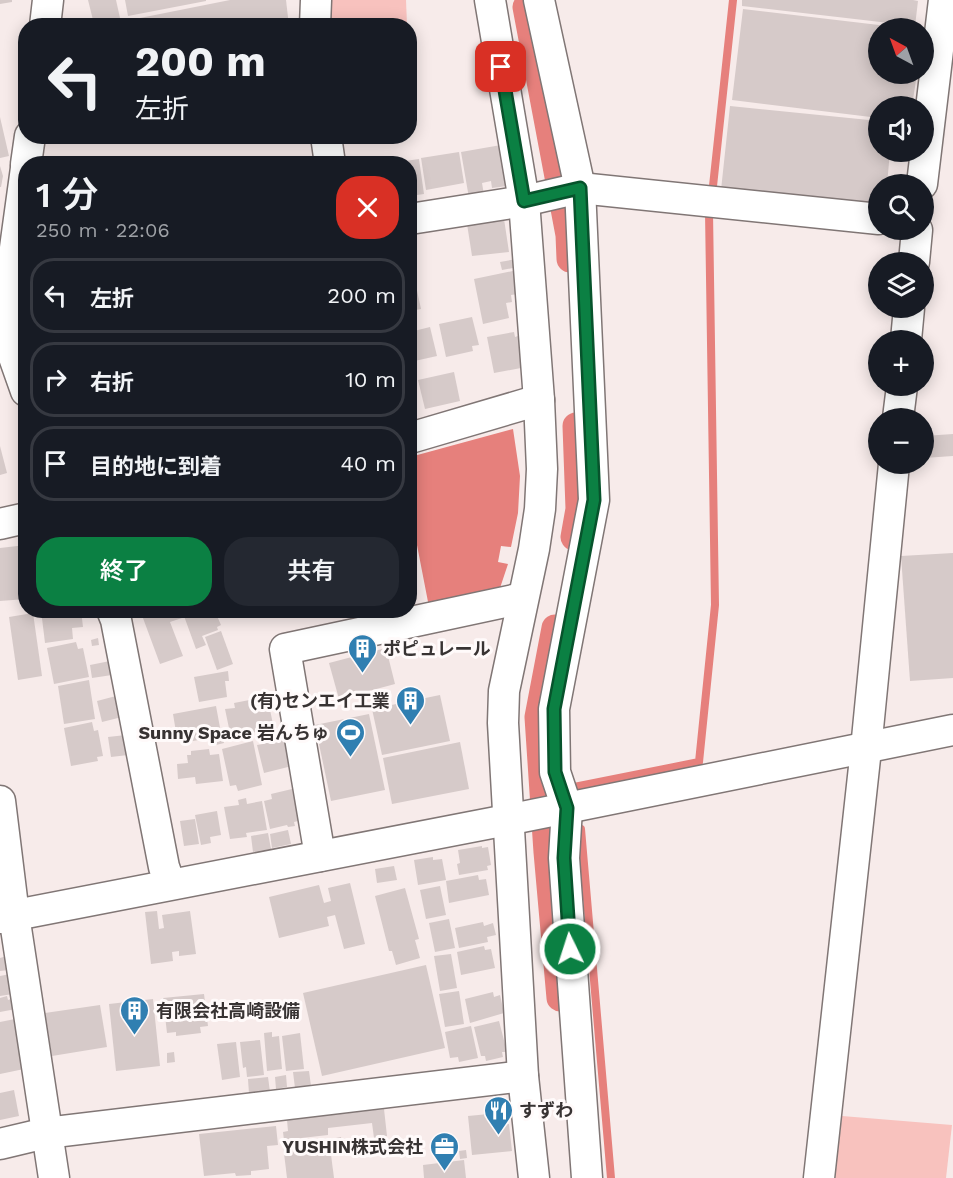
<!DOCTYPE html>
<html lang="ja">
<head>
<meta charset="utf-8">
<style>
  :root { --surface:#171b24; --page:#242831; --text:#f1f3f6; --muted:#9ea1a6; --line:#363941; --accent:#0b8043 }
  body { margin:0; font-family:"Work Sans","Noto Sans JP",sans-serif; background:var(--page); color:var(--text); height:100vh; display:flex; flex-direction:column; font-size:22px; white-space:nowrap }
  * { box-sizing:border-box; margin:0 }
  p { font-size:20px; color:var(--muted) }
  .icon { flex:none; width:33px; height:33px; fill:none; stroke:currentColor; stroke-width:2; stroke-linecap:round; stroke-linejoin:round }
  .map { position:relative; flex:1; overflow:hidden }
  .details { position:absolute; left:18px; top:156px; width:399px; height:462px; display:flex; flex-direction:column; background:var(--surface); border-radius:24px; box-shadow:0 3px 15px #0003 }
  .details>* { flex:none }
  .banner { position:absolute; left:18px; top:18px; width:399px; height:126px; border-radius:24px; box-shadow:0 3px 15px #0003; background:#171b24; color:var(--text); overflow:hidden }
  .needle { width:39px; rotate:319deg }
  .buttons { position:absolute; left:868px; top:18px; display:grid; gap:12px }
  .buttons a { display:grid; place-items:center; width:66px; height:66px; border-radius:50%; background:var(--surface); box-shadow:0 3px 15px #0003; font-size:30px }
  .pin { position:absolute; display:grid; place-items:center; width:51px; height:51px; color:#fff; margin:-26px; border-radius:12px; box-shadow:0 3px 9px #0006 }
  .me { position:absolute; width:66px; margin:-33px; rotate:356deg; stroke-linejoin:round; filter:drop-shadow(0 0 4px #0008) }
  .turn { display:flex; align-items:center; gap:21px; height:126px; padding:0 18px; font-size:27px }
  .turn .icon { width:78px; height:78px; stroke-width:2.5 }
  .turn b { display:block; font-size:42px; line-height:51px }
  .round { display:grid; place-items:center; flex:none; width:63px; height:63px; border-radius:24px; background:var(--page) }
  .overview { display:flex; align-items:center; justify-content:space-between; height:102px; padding:0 18px }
  h1 { font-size:36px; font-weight:600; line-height:45px }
  .primary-button { display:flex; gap:12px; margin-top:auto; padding:12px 18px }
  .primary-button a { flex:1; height:69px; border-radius:24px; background:var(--accent); color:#fff; font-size:24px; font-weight:600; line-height:69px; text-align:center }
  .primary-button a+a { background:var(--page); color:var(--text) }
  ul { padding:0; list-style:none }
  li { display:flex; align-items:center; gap:18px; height:75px; margin:0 12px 9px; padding:0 6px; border:3px solid var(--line); border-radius:24px }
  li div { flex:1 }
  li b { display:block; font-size:22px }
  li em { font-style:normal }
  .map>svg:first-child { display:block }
  .green { fill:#f8c2be }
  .water { fill:#e6807c }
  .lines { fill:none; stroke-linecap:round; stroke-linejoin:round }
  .stream { stroke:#e6807c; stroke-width:8 }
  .canal { stroke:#e6807c; stroke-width:27 }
  .building { fill:#d6cac9 }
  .minor-casing { stroke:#807675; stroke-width:33 }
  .minor { stroke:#fff; stroke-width:30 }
  .route-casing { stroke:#07532c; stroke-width:15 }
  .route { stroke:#0b8043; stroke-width:10 }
  .labels { text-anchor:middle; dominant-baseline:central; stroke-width:6; stroke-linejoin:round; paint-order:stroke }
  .poi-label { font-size:18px; font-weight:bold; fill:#383333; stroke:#fffafa; text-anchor:start }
</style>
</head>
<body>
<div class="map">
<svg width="953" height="1178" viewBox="0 0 953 1178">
  <rect width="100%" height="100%" fill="#f7ebea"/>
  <g class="green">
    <polygon points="327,0 406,0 407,25 327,26"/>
    <polygon points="842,1116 952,1125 946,1178 835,1178"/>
  </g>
  <polygon class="water" points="513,429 520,476 518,513 511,547 501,546 498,562 508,564 500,588 429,607 410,509 410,457"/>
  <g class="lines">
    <g class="stream">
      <polyline points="713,186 733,0"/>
      <polyline points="574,787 699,762 715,605 709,212"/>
      <polyline points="581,829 611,1178"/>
    </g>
    <g class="canal">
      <polyline points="526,7 569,235 570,259"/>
      <polyline points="574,537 579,509 576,426"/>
      <polyline points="555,628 538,717 547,852 560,998"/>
    </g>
  </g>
  <g class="building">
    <polygon points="0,0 12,0 12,2 0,4"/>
    <polygon points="88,0 116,0 120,18 94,24"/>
    <polygon points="125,0 206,0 206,1 128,16"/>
    <polygon points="230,0 286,0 289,26 100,26"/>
    <polygon points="742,0 913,0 918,1 915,26 742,6"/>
    <polygon points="743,9 896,27 879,28 879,74 917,74 912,106 879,106 879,118 732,100"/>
    <polygon points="730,106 879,121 879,152 890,152 887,184 879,184 879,207 721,190"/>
    <polygon points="0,117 9,156 0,158"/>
    <polygon points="501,145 507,186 492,188 491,181 482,183 484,195 469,198 461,152"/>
    <polygon points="459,152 464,183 426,190 421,158"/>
    <polygon points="419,159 424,194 410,196 410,164 398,162"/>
    <polygon points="0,166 3,176 1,187 0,187"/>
    <polygon points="504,219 509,252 472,256 467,224"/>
    <polygon points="516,259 518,267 502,270 500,262"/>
    <polygon points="513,271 518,294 511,295 512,302 506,303 509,318 483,324 474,279"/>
    <polygon points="414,277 421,309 410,311 410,278"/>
    <polygon points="472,317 479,345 472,346 473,351 446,357 439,324"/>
    <polygon points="430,327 437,356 410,362 410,332"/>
    <polygon points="514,332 515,337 518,336 523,363 520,364 521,368 494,373 487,337"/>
    <polygon points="454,372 460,401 425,409 418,380"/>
    <polygon points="953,434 953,456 924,458 924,436"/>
    <polygon points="0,446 7,473 0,475"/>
    <polygon points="26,545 26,599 0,601 0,548"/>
    <polygon points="953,553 953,678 910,681 901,556"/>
    <polygon points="41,610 81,610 83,627 72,628 73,639 45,643"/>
    <polygon points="140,610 185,610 186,613 180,614 182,618 170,622 183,656 160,664"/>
    <polygon points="187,610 212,610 215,617 217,616 221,625 217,627 218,630 202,636 206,645 196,649 184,616 189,614"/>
    <polygon points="33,613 42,676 18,680 9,617"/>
    <polygon points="221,631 233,664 217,670 205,637"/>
    <polygon points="98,638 99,645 92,646 91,640"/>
    <polygon points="76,642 78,649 83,648 89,677 54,684 47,648"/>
    <polygon points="386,648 395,684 339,699 329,663"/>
    <polygon points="110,661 112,675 92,678 90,665"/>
    <polygon points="228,671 229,681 225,681 227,697 199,702 194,677"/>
    <polygon points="89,680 95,719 64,724 58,686"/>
    <polygon points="440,695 450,741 382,755 372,709"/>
    <polygon points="116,696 122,717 102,722 97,701"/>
    <polygon points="260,698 262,707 269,705 274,729 245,734 245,730 230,733 225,709 235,708 234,703"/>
    <polygon points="216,706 221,733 214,734 215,737 182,743 181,738 177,738 173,714"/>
    <polygon points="369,714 385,790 331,801 315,725"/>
    <polygon points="92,722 94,731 98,730 103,756 97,757 98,761 71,766 64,728"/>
    <polygon points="284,732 300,764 264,773 257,745 263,744 262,738"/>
    <polygon points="126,735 128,755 111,757 108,737"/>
    <polygon points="223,738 224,743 212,746 211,740"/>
    <polygon points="253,741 262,785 238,791 236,785 230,786 222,749"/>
    <polygon points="460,742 469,789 392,804 383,758"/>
    <polygon points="209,749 210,755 219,754 223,781 196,784 195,777 178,779 177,764 188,763 187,755 191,755 191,751"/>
    <polygon points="292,789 293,794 304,791 306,819 294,822 295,826 288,827 287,825 270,829 264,801 272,799 271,794"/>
    <polygon points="246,798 247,804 262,801 267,830 246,833 247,837 230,839 224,807 239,805 238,800"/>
    <polygon points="217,811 221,835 210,837 211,843 201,845 195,815"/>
    <polygon points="195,819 199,844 184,846 180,821"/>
    <polygon points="288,830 291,844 272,848 270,834"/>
    <polygon points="268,833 271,849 253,852 251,836"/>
    <polygon points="482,846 482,848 488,847 491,865 487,866 488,870 459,875 457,864 460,863 458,850"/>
    <polygon points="433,857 433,860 442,859 446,880 418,885 414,860"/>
    <polygon points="394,866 397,880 377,883 375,869"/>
    <polygon points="478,875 479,880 486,879 489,895 449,903 446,881"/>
    <polygon points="350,883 365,944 344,949 335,915 327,917 329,926 279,938 269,897 319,885 324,903 331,901 328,888"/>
    <polygon points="440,886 446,915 426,919 420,890"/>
    <polygon points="405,888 419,939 415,940 420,958 396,965 392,951 389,951 375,896"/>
    <polygon points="157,911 159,929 164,928 162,915 190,911 196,954 179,956 179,951 172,952 173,961 151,964 145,912"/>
    <polygon points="449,919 455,948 435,952 429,923"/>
    <polygon points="483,922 484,926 493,923 496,935 487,937 488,942 459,948 455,928"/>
    <polygon points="484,946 485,950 491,949 495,968 461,975 457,952"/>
    <polygon points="451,954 457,988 440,991 434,956"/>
    <polygon points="7,956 9,970 0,971 0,958"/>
    <polygon points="426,965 445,1048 322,1076 303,993"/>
    <polygon points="10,974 13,994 0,996 0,976"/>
    <polygon points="459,991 464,1024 445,1027 439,994"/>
    <polygon points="493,992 494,997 500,995 504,1013 470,1023 465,999"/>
    <polygon points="204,994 208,1026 200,1027 201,1033 176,1036 176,1032 167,1033 163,998"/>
    <polygon points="7,996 8,1000 14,998 16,1009 0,1012 0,998"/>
    <polygon points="153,999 160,1066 116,1071 109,1004"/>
    <polygon points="100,1005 107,1047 52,1056 45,1013"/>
    <polygon points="15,1019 24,1069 0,1074 0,1022"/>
    <polygon points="499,1021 507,1052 502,1052 503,1057 486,1061 485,1056 481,1056 474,1027"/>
    <polygon points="471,1026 478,1058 459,1062 458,1057 450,1058 445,1032"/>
    <polygon points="272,1032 272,1037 279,1036 282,1069 267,1071 264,1033"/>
    <polygon points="300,1033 304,1069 286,1071 282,1036"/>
    <polygon points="260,1040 264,1075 247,1077 246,1067 243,1068 240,1042"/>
    <polygon points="236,1042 240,1077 222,1080 217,1044"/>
    <polygon points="174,1052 175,1062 167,1063 167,1053"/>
    <polygon points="309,1071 311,1086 295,1088 293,1072"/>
    <polygon points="286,1075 287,1087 276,1089 275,1077"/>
    <polygon points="268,1077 270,1092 249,1094 248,1079"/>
    <polygon points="14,1090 19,1116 0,1120 0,1093"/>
    <polygon points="384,1109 387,1136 374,1138 372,1123 328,1128 328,1135 284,1140 283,1132 288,1131 287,1120"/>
    <polygon points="499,1113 500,1125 509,1124 512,1151 472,1155 468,1116"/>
    <polygon points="276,1126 278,1145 267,1146 269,1169 251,1171 251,1175 236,1176 235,1173 204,1176 199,1134"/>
    <polygon points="341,1137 343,1150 333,1152 331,1139"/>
    <polygon points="329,1139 334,1178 287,1178 283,1145"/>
    <polygon points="466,1150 467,1158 460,1159 459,1151"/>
    <polygon points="464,1160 466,1178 424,1178 423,1165"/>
  </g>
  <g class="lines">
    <defs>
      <g id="minor">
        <polyline points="490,0 524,201 539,400 542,469 540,509 534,549 504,691 503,723 523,1076 534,1178"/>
        <polyline points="539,0 580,188 594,500 554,709 555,772 567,808 564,858 587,1178"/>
        <polyline points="45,26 48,0"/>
        <polyline points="315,26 316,0"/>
        <polyline points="326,136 330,164"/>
        <polyline points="26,164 30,136"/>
        <polyline points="26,168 5,321 14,357 26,391"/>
        <polyline points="922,184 944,0"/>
        <polyline points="410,219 524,201 580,188 879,219"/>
        <polyline points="914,262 917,230"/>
        <polyline points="906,340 909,308"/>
        <polyline points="898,418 902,386"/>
        <polyline points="410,438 539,400"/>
        <polyline points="0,524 26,518"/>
        <polyline points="112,610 116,620 164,867 170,884"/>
        <polyline points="0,801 14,915 54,1178"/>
        <polyline points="320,856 285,649 523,598"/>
        <polyline points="0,918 507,820 953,730"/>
        <polyline points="0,1144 46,1133 523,1076"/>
        <polyline points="819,1178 866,749 894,464"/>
      </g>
    </defs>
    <use href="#minor" class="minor-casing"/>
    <use href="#minor" class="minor"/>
  </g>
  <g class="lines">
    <defs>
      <polyline id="route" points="501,67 524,201 580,188 594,500 554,709 555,772 567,808 564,858 570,949"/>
    </defs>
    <use href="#route" class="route-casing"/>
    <use href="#route" class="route"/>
  </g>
  <defs>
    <symbol id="building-pin" viewBox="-11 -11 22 30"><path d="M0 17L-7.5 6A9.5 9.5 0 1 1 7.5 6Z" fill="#307fb1" stroke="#fffafa"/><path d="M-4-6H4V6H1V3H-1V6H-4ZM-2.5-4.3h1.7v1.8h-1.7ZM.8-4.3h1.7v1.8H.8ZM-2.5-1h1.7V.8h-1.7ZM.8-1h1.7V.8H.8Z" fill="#fff"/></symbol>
    <symbol id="stadium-pin" viewBox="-11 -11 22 30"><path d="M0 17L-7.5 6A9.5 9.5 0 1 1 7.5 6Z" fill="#307fb1" stroke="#fffafa"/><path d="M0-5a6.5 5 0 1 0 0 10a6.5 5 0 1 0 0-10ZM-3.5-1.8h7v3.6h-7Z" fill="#fff"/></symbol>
    <symbol id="restaurant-pin" viewBox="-11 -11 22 30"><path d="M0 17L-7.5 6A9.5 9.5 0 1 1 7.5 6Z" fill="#307fb1" stroke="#fffafa"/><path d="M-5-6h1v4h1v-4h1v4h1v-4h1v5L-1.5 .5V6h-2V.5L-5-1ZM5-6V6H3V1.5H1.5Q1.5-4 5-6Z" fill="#fff"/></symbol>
    <symbol id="office-pin" viewBox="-11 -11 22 30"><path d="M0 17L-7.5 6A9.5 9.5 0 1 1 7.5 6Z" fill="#307fb1" stroke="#fffafa"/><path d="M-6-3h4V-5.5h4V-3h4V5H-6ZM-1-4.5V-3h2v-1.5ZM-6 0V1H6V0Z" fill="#fff"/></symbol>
  </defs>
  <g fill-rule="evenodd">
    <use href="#building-pin" x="346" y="632" width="33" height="45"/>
    <use href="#building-pin" x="394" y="684" width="33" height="45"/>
    <use href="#stadium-pin" x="334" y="716" width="33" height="45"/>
    <use href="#building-pin" x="118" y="994" width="33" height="45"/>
    <use href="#restaurant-pin" x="482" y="1094" width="33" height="45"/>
    <use href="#office-pin" x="428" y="1130" width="33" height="45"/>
  </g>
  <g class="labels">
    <g class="poi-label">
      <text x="383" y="648">ポピュレール</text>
      <text x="390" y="700" text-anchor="end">(有)センエイ工業</text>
      <text x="329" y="732" text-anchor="end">Sunny Space 岩んちゅ</text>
      <text x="156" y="1010">有限会社高崎設備</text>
      <text x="519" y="1110">すずわ</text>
      <text x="423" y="1146" text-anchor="end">YUSHIN株式会社</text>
    </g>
  </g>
</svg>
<div class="buttons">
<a><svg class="needle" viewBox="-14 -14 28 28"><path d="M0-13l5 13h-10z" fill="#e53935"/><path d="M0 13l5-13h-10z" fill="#9ea1a6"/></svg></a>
<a><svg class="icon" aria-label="sound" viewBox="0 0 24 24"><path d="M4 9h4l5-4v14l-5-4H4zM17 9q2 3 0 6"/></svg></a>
<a><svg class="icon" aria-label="search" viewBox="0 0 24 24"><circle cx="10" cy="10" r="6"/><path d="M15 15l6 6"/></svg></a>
<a><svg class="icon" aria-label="layers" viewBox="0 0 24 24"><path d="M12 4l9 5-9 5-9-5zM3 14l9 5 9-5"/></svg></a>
<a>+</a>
<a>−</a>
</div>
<div class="pin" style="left:501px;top:67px;background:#d93025"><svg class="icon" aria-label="arrive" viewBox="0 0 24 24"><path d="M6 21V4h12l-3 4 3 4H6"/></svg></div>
<svg class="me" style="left:570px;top:949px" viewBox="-20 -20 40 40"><circle r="17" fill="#0b8043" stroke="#fff" stroke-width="3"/><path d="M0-11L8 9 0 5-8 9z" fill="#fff"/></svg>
<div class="banner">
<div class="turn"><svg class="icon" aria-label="left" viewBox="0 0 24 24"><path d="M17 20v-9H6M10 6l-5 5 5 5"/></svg><div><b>200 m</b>左折</div></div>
</div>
<section class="details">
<div class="overview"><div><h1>1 分</h1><p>250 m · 22:06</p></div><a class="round" style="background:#d93025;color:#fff"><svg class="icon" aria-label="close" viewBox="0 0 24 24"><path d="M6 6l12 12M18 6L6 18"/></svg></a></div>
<ul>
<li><svg class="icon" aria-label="left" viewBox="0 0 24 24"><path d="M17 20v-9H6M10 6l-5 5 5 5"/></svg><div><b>左折</b></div><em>200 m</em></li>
<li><svg class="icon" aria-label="right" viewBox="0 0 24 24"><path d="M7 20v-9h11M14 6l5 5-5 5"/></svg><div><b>右折</b></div><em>10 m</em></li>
<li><svg class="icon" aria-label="arrive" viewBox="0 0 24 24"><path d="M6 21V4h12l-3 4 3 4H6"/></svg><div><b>目的地に到着</b></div><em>40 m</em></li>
</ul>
<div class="primary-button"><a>終了</a><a>共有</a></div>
</section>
</div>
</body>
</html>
